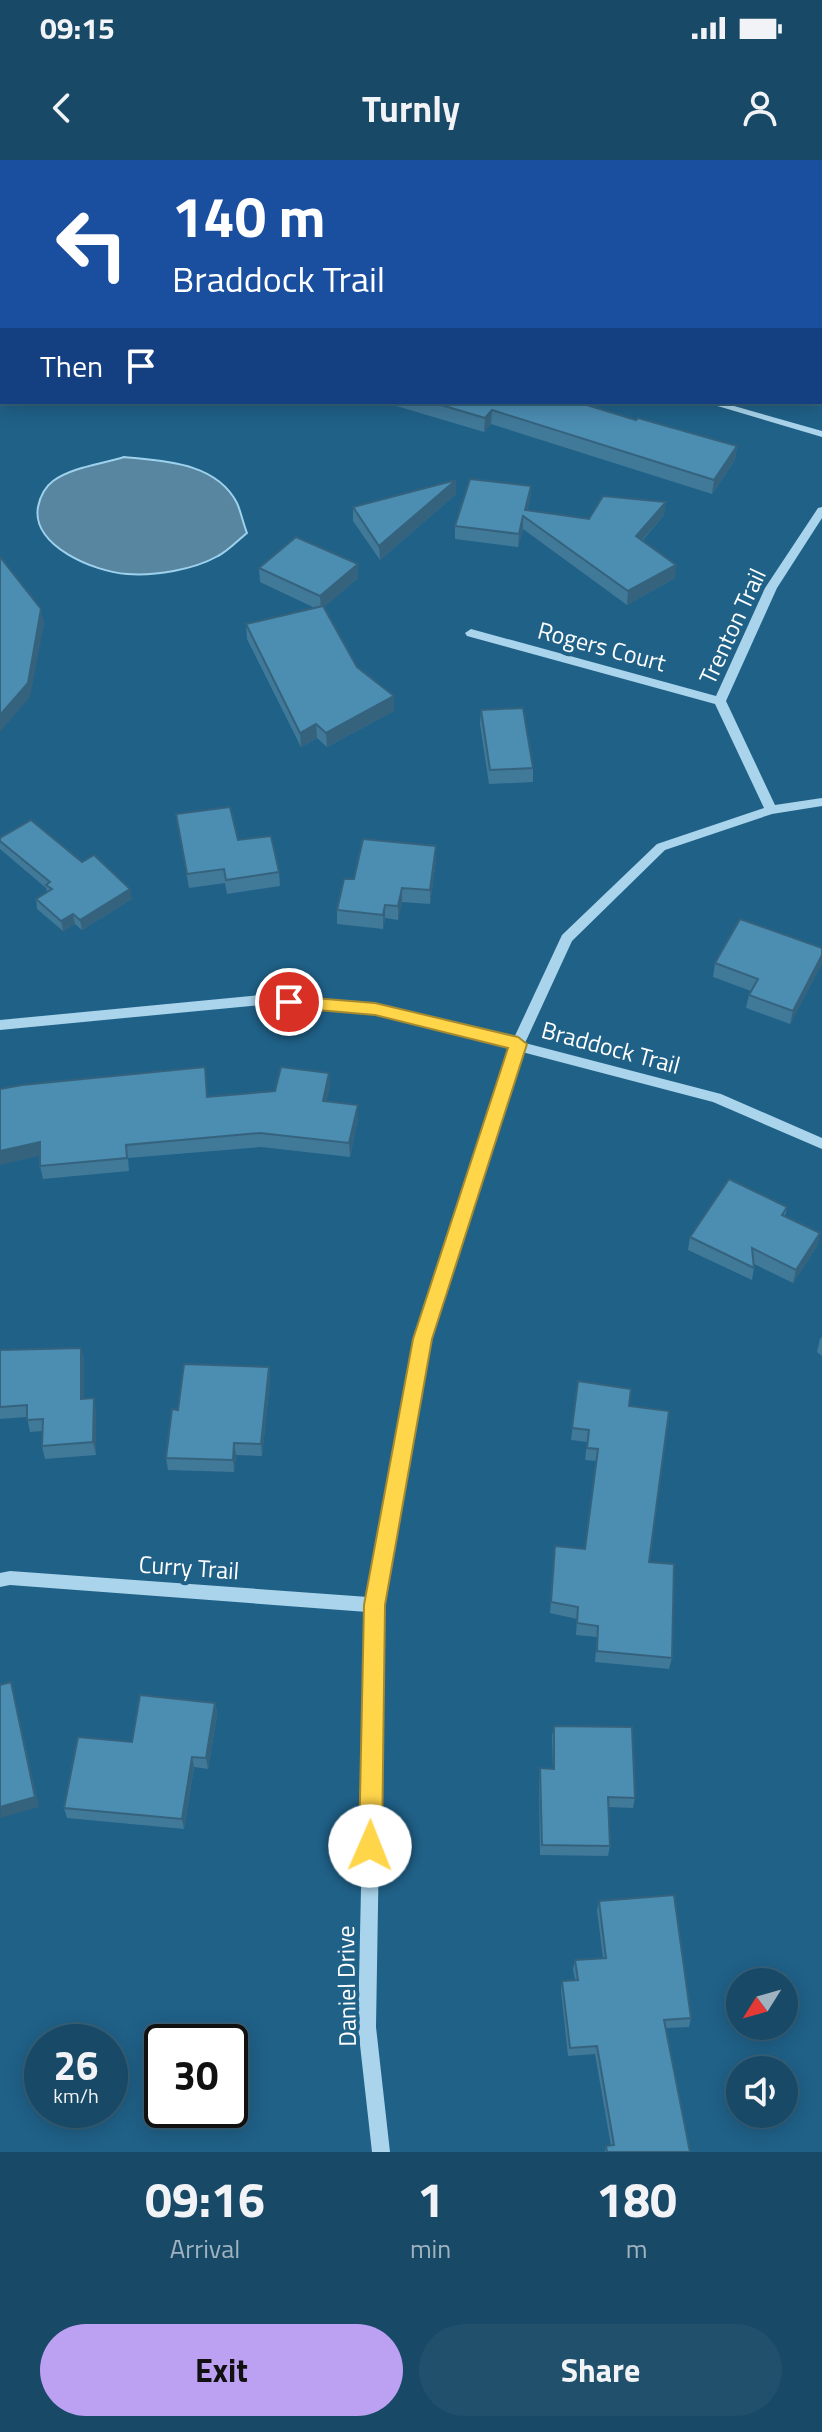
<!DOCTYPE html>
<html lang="en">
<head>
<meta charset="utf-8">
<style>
  :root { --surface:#184966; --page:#21506c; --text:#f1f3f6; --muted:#9fb2bf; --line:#36617a; --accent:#bca0f2 }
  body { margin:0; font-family:"Titillium Web",sans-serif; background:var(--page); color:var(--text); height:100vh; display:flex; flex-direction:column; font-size:30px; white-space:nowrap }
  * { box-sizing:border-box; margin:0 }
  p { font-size:26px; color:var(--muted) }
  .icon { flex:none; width:44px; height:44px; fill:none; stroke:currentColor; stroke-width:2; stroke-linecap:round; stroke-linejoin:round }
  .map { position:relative; height:1992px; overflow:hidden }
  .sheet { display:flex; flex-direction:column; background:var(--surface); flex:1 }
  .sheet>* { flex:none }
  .top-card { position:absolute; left:0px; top:0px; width:822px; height:244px; box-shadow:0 4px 20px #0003,0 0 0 2px var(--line); background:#1a4fa0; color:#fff; overflow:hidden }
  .needle { width:52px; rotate:233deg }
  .controls { position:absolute; left:726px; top:1808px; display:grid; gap:16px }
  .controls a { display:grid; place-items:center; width:72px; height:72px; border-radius:50%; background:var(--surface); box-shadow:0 4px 20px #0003,0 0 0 2px var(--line); font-size:40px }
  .speed { position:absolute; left:24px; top:1864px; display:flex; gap:16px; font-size:40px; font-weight:700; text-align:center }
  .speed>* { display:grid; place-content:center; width:104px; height:104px; border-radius:50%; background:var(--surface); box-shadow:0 4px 20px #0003,0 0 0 2px var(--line); line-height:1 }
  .speed small { font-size:20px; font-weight:400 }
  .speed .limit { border:4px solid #111; border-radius:12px; background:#fff; color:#111 }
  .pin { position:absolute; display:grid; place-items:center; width:68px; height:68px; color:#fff; margin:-34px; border:4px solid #fff; border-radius:50%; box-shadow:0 2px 8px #0007 }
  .me { position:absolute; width:88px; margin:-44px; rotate:1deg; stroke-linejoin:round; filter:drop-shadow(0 0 6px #0008) }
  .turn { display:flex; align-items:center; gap:28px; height:168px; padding:0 40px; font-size:36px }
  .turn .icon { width:104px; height:104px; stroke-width:2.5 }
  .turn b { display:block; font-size:56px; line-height:68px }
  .then { display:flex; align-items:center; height:76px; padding:0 40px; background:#0003; gap:16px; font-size:30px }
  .eta { display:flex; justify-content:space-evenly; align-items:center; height:136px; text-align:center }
  .eta b { font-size:48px; font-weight:700; line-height:56px }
  .primary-button { display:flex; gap:16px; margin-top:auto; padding:16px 40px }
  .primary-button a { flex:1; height:92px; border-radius:48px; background:var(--accent); color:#111; font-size:32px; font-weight:700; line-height:92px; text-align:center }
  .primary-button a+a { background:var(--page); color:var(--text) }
  .status { display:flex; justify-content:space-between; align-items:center; height:56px; padding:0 40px; background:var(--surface); direction:ltr }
  .status svg { height:22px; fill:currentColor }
  header { display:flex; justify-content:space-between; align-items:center; height:104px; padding:0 40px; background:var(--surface); font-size:36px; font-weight:700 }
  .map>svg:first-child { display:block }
  .water { fill:#5886a0; stroke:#9ed1ec; stroke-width:2 }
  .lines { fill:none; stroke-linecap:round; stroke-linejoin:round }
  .minor { fill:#aad4eb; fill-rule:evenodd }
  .wall { fill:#417999 }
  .shaded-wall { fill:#35637d }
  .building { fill:#4c8db2; stroke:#35637d; stroke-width:2 }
  .route { fill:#ffd54a; stroke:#a68a30; stroke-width:2 }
  .labels { text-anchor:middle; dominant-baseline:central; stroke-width:8; stroke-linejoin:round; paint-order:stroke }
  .street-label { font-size:24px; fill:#fff; stroke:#206188 }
</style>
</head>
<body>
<div class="status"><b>09:15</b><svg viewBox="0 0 49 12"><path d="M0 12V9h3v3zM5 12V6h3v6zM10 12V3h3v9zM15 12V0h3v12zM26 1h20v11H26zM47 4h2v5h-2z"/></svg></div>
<header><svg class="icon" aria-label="back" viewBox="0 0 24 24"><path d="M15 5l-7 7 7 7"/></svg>Turnly<svg class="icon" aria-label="person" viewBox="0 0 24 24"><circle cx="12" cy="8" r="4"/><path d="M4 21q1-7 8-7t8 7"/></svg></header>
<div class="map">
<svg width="822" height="1992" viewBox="0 0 822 1992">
  <rect width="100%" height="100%" fill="#206188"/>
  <path class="water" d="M 124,297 C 163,301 216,302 237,343 C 241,352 243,363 247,373 C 237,381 228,391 218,396 C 193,410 155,416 127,414 C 95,412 31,386 38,347 C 40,337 45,327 53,321 C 72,307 102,304 124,297 Z"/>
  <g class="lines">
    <g class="minor">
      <polygon points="267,0 277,0 278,2 268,2"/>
      <polygon points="681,0 697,0 699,2 683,2"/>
      <rect x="820" y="30" width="2" height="6"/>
      <polygon points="2,110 2,116 0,117 0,111"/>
      <polygon points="704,242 720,242 822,271 822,277"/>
      <polygon points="822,347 822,358 777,428 726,541 775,645 822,638 822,646 772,654 665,690 572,781 525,883 721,934 822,978 822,989 713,942 522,892 429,1179 383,1445 376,1867 390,1992 372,1992 358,1867 367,1452 10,1425 0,1427 0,1413 10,1411 368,1437 415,1179 510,889 375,854 260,845 0,870 0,860 260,835 375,844 513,880 562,775 657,684 764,648 715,544 467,476 465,473 471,469 716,536 765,428 818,348"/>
    </g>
  </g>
  <g class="wall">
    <polygon points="383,242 577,242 636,260 737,286 735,300 712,334 491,264 484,272"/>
    <polygon points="456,320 456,334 380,400 353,361 353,347"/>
    <polygon points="531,326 530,339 527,351 589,359 664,355 642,381 675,418 627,445 523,369 518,387 455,379 455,366"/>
    <polygon points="259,408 358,418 324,447 357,507 394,536 394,551 327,587 317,578 301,587 247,479 246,464 315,448 260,422"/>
    <polygon points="481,550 533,608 533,622 489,624 480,564"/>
    <polygon points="176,654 238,680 279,712 280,726 227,734 225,723 189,728"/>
    <polygon points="0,678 82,702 132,739 82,770 75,764 63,771 37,749 36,739 47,732 46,728 0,689"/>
    <polygon points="436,700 430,744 402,742 398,760 385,758 383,769 337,764 337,750 354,719"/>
    <polygon points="822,788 822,803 790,864 746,848 749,835 751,831 713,817 715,803"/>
    <polygon points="330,926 326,941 358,945 358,958 350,997 261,987 128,998 129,1011 43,1019 40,1006 40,996 207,937"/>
    <polygon points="787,1047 785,1056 820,1073 817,1086 793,1123 754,1104 754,1108 752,1120 688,1090 690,1077"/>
    <polygon points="822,1177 822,1196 817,1192 820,1179"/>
    <polygon points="81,1188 84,1201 84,1239 96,1250 96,1295 45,1299 42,1286 42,1271 30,1272 27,1257 0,1259 0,1190"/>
    <polygon points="269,1207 270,1220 262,1296 236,1295 234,1312 168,1310 166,1298 178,1250"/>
    <polygon points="578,1221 629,1246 649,1402 672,1498 669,1509 595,1502 597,1477 576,1475 577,1459 550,1453 555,1386 585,1389 596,1301 585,1300 587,1282 571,1280"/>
    <polygon points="215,1543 217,1554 208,1609 194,1607 184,1669 67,1658 64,1648 132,1582"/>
    <polygon points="554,1566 635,1638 633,1648 608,1647 610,1686 608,1696 540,1695 539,1619 540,1608 553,1609 552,1576"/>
    <polygon points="599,1741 691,1858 689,1867 666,1868 690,1992 605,1992 606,1986 611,1986 595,1894 568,1896 561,1830 562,1821 575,1820 573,1809 575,1800 603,1798 597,1750"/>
  </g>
  <g class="shaded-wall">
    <polygon points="2,193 2,208 0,209 0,194"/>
    <polygon points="492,250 491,264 484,272 485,258"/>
    <polygon points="737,286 735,300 712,334 714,320"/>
    <polygon points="456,320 456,334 380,400 379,386"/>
    <polygon points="531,326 530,339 526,357 525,350"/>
    <polygon points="666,342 664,355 634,389 636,376"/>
    <polygon points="523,356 523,369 518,387 519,374"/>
    <polygon points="358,404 358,418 321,450 320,436"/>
    <polygon points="676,405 675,418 627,445 628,431"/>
    <polygon points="41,449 44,464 30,537 0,572 0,555"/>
    <polygon points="394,536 394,551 327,587 326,573"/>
    <polygon points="316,564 317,578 301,587 300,573"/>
    <polygon points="436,686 436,700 430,744 430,730"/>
    <polygon points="402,728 402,742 398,760 398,746"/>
    <polygon points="130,729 132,739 82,770 80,760"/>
    <polygon points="385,745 385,758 383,769 383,755"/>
    <polygon points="73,754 75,764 63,771 61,761"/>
    <polygon points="822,795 822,803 790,864 793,851"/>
    <polygon points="329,913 330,926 324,954 323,941"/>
    <polygon points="358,945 358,958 350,997 349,983"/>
    <polygon points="40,982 43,995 0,1005 0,991"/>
    <polygon points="820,1073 817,1086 793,1123 796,1110"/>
    <polygon points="81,1188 84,1201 84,1251 81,1239"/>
    <polygon points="269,1207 270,1220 262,1296 261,1284"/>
    <polygon points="94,1238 96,1250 96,1295 93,1282"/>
    <polygon points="234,1283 236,1295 234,1312 233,1300"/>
    <polygon points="11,1522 14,1533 39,1647 0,1658"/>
    <polygon points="215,1543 217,1554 208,1609 206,1598"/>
    <polygon points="192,1597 194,1607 184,1669 182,1659"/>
  </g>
  <g class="building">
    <polygon points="0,0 3,0 5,2 2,2 2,55 0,56"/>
    <polygon points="135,0 208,0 208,2 128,2"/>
    <polygon points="420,0 542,0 541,2 421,2"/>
    <polygon points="0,147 2,149 2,193 0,194"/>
    <polygon points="820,164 822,164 822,203 821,204"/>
    <polygon points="431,242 577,242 636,260 638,258 737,286 714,320 492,250 485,258"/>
    <polygon points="470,319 531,326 525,350 589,359 603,336 666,342 636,376 676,405 628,431 523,356 519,374 455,366"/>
    <polygon points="456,320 379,386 353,347"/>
    <polygon points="296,377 358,404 320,436 259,408"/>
    <polygon points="0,397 41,449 28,523 0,555"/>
    <polygon points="323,446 357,507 394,536 326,573 316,564 300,573 246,464"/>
    <polygon points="523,548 533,608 490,610 481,550"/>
    <polygon points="230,647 238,680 271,676 279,712 226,720 224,709 187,714 176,654"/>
    <polygon points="31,660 82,702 94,695 130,729 80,760 73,754 61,761 36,739 52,729 46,725 50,722 0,681 0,678"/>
    <polygon points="363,679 436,686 430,730 402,728 398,746 385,745 383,755 337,750 344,719 354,719"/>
    <polygon points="740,759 822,788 822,795 793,851 749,835 758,819 715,803"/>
    <polygon points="205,907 207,937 275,931 281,907 329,913 323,941 358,945 349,983 260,973 126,985 127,998 40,1006 40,982 0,991 0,929 22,925"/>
    <polygon points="729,1019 787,1047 782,1055 820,1073 796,1110 752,1088 754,1108 690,1077"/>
    <polygon points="81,1188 81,1239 94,1238 93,1282 42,1286 43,1259 27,1260 27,1245 0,1247 0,1190"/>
    <polygon points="184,1204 269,1207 261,1284 234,1283 233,1300 166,1298 172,1249 178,1250"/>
    <polygon points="578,1221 631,1229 629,1246 669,1251 649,1402 674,1404 672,1498 597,1491 598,1466 577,1463 578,1447 551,1442 555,1386 585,1389 598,1289 587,1288 589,1270 572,1268"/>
    <polygon points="11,1522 35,1637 0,1647 0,1525"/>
    <polygon points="140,1535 215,1543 206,1598 192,1597 182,1659 64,1648 78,1577 132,1582"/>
    <polygon points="554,1566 632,1567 635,1638 608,1637 610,1686 542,1685 540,1608 554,1609"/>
    <polygon points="674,1735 691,1858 664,1860 690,1992 607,1992 606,1986 614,1985 597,1886 570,1888 562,1821 578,1820 575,1800 606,1798 599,1741"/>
  </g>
  <polygon class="route" points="289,836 375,843 518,877 527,884 432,1179 385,1445 382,1686 378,1694 370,1697 362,1694 359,1686 364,1445 413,1179 508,888 375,855 283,847 280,842"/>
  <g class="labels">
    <g class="street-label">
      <text transform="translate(732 466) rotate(-65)">Trenton Trail</text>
      <text transform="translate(602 486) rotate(15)">Rogers Court</text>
      <text transform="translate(611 887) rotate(15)">Braddock Trail</text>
      <text transform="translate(189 1407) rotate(4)">Curry Trail</text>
      <text transform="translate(346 1826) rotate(-91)">Daniel Drive</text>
    </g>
  </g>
</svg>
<div class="controls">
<a><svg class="needle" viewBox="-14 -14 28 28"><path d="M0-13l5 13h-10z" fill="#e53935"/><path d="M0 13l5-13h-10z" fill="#9fb2bf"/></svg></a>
<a><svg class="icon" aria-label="sound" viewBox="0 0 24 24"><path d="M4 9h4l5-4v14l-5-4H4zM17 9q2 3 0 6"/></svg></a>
</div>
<div class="speed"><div>26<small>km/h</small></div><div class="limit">30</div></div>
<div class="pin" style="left:289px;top:842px;background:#d93025"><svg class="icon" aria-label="arrive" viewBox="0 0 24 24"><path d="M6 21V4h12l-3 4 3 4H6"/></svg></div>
<svg class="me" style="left:370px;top:1686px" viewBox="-20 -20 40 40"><circle r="19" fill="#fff"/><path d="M0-13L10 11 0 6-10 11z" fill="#ffd54a"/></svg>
<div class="top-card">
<div class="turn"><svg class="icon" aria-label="left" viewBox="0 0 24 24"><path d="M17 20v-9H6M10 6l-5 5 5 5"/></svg><div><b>140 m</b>Braddock Trail</div></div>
<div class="then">Then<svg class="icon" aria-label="arrive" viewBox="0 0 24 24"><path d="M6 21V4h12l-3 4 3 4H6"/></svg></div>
</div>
</div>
<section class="sheet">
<div class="eta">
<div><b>09:16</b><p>Arrival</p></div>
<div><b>1</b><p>min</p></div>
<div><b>180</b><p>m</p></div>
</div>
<div class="primary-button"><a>Exit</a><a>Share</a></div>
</section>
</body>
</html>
